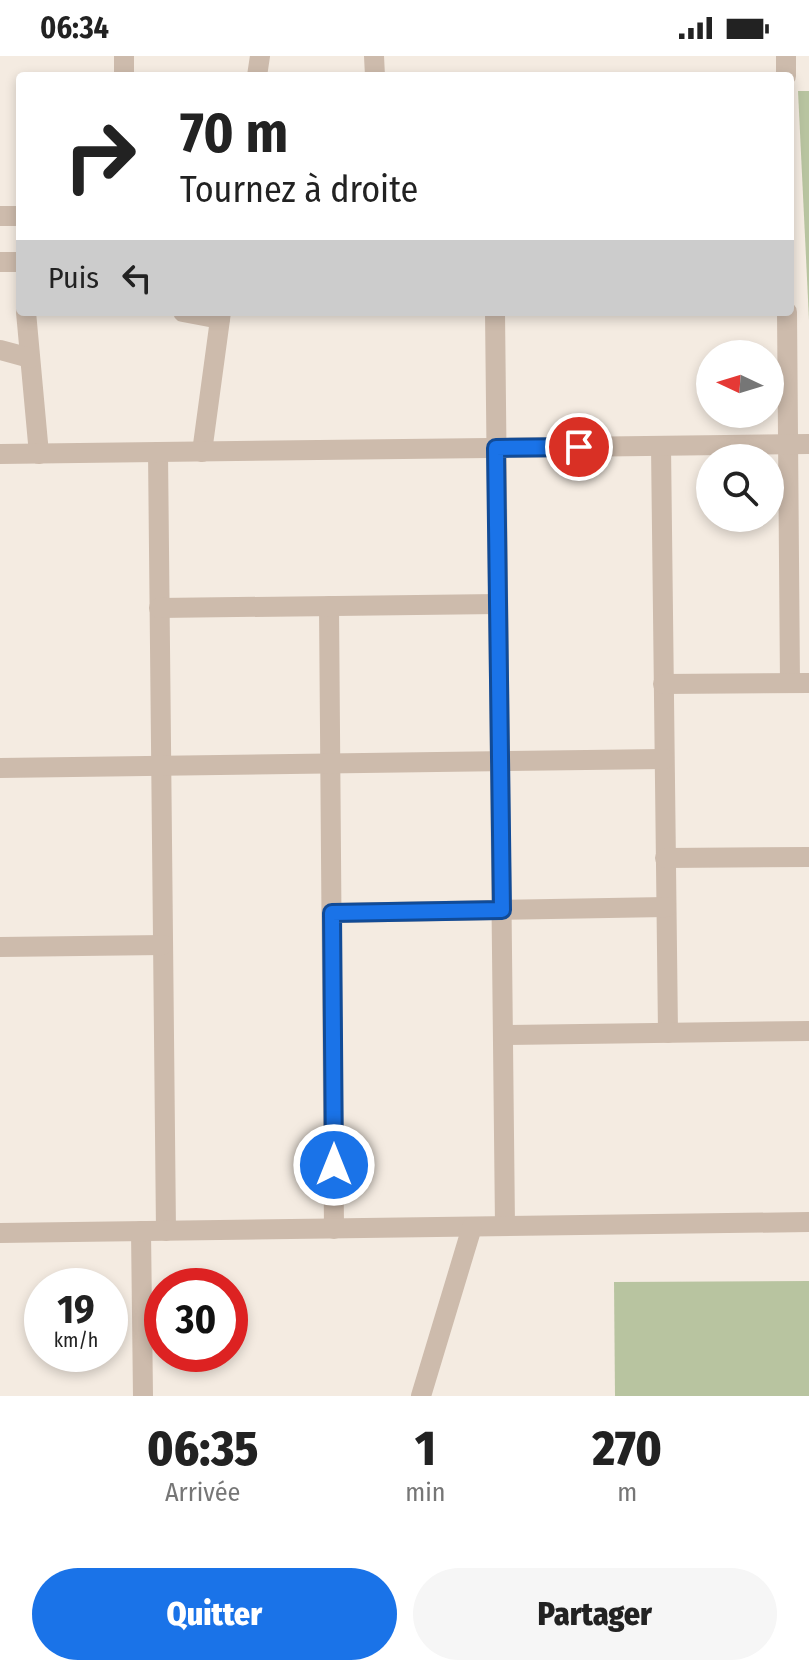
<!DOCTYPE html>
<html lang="fr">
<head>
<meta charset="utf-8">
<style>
  :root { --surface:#fff; --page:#f6f6f6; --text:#222; --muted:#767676; --accent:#1a73e8 }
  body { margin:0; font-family:"Fira Sans Condensed",sans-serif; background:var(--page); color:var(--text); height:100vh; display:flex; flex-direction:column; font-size:30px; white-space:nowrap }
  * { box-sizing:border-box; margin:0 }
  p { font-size:26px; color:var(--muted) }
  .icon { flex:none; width:44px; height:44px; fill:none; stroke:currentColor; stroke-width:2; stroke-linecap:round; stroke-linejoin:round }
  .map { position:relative; height:1340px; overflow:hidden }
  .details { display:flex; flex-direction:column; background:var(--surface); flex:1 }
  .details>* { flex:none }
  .banner { position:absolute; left:16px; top:16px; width:778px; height:244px; border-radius:8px; box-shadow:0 4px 12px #0003; background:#fff; color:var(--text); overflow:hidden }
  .needle { width:52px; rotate:274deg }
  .buttons { position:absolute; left:696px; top:284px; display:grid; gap:16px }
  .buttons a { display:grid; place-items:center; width:88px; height:88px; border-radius:50%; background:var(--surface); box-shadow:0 4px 12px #0003; font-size:40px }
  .speed { position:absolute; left:24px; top:1212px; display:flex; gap:16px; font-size:40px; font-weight:700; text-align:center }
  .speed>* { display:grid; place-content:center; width:104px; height:104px; border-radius:50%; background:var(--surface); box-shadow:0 4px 12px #0003; line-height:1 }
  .speed small { font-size:20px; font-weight:400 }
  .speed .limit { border:12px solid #d22; background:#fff; color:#111 }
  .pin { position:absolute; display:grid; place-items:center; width:68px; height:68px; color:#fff; margin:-34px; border:4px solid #fff; border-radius:50%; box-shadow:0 2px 8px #0007 }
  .me { position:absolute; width:88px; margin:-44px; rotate:0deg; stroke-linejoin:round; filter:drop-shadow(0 0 6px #0008) }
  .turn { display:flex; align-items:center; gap:28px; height:168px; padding:0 32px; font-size:36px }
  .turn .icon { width:104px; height:104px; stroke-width:2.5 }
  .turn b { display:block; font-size:56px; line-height:68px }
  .then { display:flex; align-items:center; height:76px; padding:0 32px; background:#0003; gap:16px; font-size:30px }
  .eta { display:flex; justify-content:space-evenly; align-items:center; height:136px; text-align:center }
  .eta b { font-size:48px; font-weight:800; line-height:56px }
  .button { display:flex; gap:16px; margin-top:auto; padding:16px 32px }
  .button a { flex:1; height:92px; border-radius:48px; background:var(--accent); color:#fff; font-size:32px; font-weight:800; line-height:92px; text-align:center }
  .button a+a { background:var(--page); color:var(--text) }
  .status { display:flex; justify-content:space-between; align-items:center; height:56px; padding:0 40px; background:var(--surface); direction:ltr }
  .status svg { height:22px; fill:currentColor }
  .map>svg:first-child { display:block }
  .green { fill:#b8c4a0 }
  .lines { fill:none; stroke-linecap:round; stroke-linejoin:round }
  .street { stroke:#cdbbac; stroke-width:20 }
  .route-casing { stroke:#114b97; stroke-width:20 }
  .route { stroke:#1a73e8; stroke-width:14 }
</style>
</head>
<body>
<div class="status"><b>06:34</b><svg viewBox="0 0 49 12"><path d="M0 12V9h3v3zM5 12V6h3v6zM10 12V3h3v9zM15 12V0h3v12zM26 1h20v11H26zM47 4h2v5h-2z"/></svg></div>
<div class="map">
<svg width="809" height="1340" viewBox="0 0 809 1340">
  <rect width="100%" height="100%" fill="#f4ebe1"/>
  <g class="green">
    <polygon points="798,35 809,35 809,264"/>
    <polygon points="809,1225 809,1340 615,1340 614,1226"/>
  </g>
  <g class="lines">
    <g class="street">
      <polyline points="124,0 124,20"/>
      <polyline points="374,0 375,20"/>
      <polyline points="786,0 786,20"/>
      <polyline points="257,20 260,0"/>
      <polyline points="0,160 20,160"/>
      <polyline points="0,206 20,206"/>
      <polyline points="26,256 39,398"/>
      <polyline points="183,256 220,263"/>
      <polyline points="495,256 505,1170"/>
      <polyline points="787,256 790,627"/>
      <polyline points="0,294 30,302"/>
      <polyline points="661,390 668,977"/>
      <polyline points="158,396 166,1175"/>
      <polyline points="202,396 221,256"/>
      <polyline points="0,398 809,388"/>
      <polyline points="329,550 334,1173"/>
      <polyline points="159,552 498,548"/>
      <polyline points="663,628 809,627"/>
      <polyline points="0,712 664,703"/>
      <polyline points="665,802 809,801"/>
      <polyline points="332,857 666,851"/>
      <polyline points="0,891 163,889"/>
      <polyline points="503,979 809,975"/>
      <polyline points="141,1175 143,1340"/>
      <polyline points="0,1177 809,1166"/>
      <polyline points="421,1340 472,1171"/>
    </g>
  </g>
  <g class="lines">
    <defs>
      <polyline id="route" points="334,1109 332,857 502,854 496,392 579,391"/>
    </defs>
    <use href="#route" class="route-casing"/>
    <use href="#route" class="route"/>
  </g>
</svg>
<div class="buttons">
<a><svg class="needle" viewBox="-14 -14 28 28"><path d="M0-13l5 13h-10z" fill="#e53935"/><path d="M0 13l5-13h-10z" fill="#767676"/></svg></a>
<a><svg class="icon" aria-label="search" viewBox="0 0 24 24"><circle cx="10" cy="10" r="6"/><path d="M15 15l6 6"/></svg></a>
</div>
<div class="speed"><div>19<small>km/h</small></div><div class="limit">30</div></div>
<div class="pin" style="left:579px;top:391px;background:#d93025"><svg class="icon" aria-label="arrive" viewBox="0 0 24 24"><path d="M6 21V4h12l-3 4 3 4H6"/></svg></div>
<svg class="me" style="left:334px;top:1109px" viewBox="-20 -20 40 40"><circle r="17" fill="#1a73e8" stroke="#fff" stroke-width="3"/><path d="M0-11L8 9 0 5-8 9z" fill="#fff"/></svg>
<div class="banner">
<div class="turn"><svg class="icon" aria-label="right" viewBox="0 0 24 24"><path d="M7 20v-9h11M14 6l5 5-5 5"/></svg><div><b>70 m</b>Tournez à droite</div></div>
<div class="then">Puis<svg class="icon" aria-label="left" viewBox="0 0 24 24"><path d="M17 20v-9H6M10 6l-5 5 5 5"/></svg></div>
</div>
</div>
<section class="details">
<div class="eta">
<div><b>06:35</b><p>Arrivée</p></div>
<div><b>1</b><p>min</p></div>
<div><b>270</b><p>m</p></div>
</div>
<div class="button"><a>Quitter</a><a>Partager</a></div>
</section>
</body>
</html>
